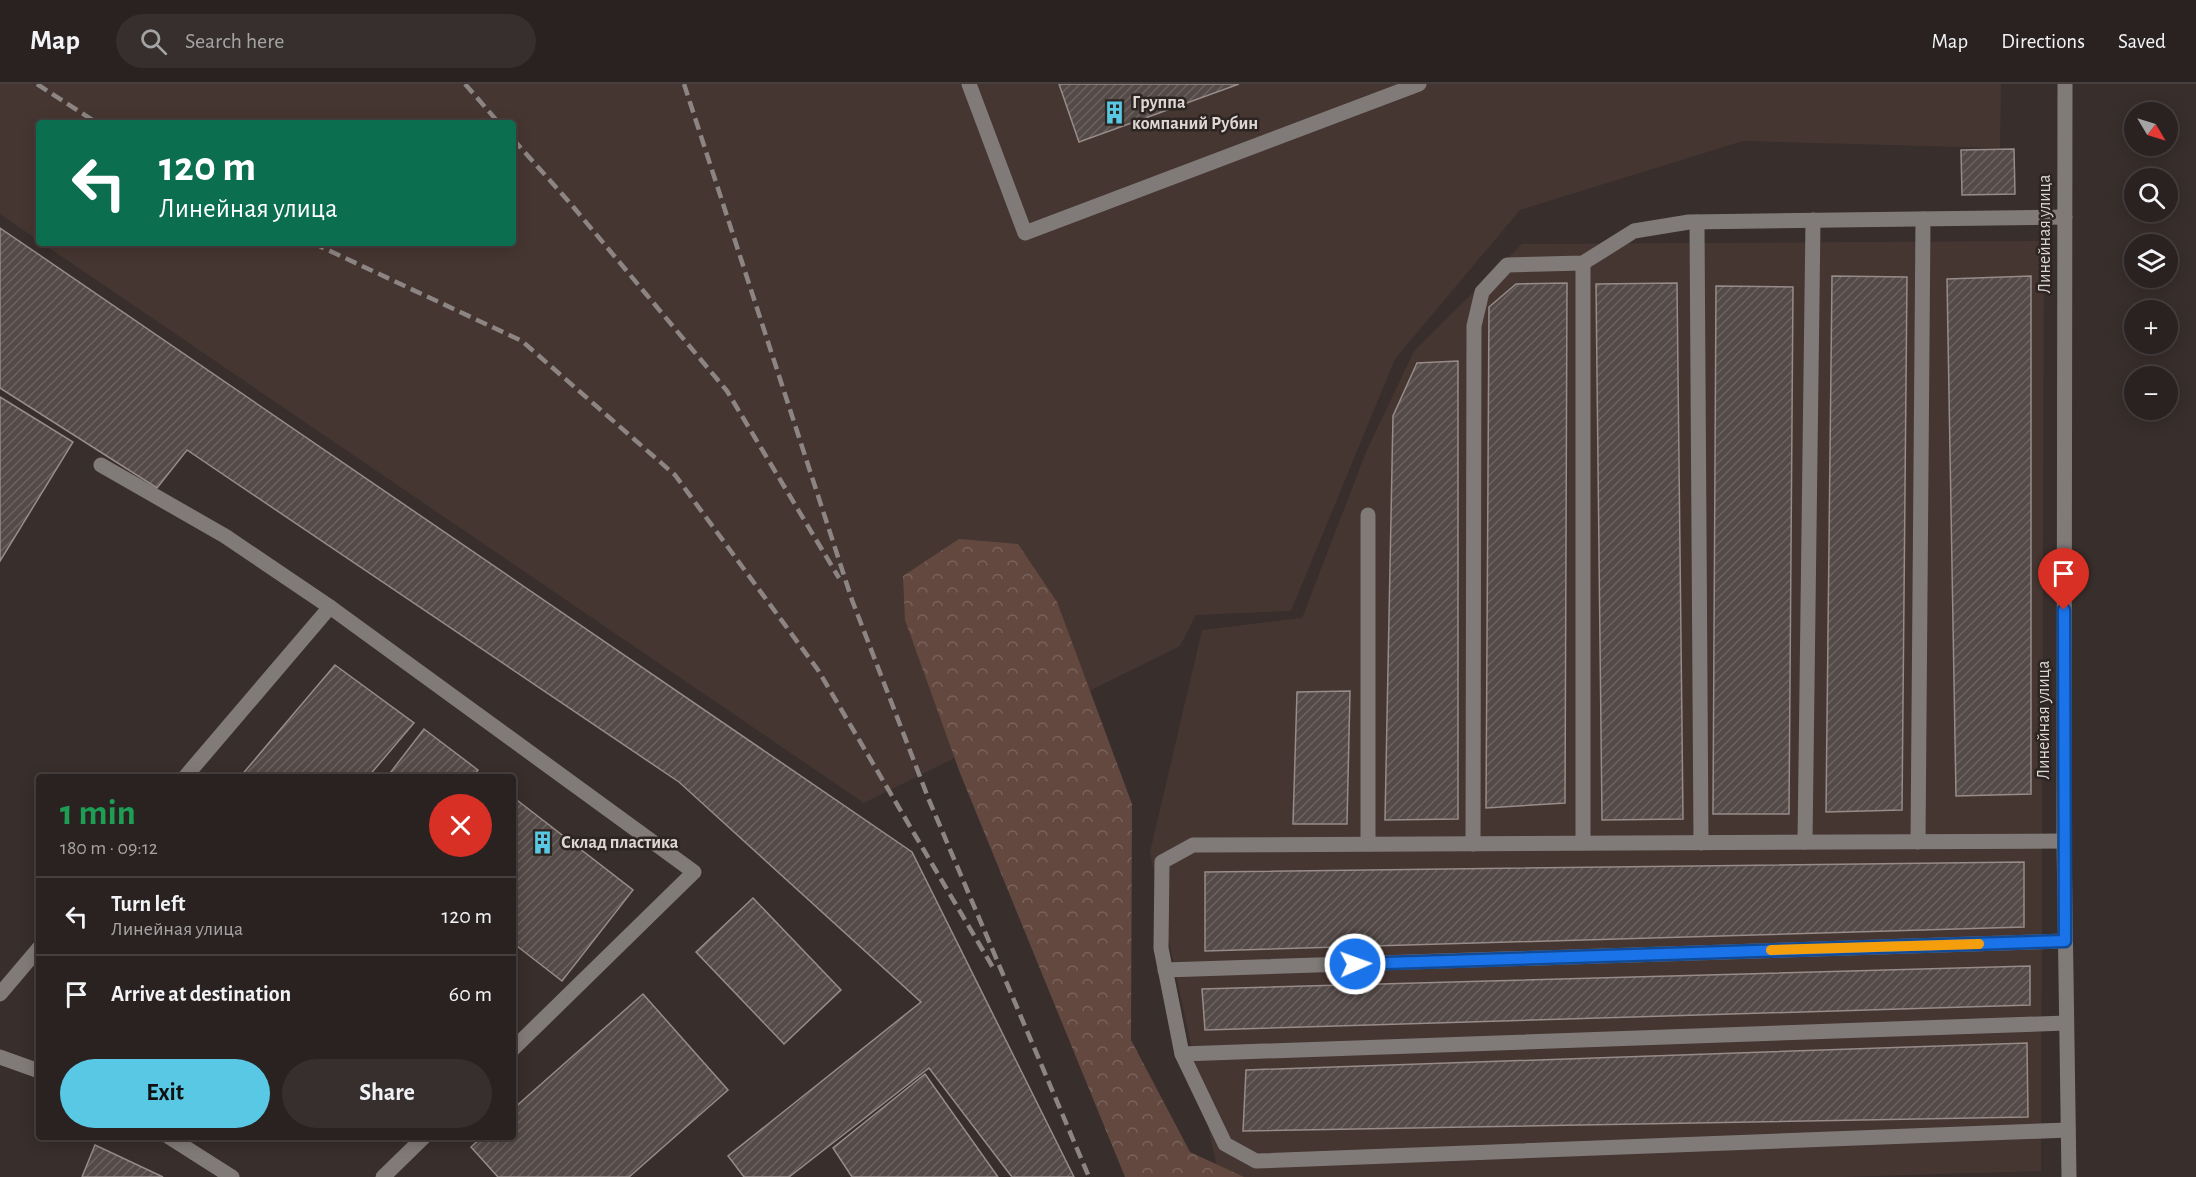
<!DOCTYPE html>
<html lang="en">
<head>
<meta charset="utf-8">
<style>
  :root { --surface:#2a2221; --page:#362f2e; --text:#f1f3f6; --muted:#a5a4a5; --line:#463f3f; --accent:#59c8e4 }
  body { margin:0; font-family:"Alegreya Sans",sans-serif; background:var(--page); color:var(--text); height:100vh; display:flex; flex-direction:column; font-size:22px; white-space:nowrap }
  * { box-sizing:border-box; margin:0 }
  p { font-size:20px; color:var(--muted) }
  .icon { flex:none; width:33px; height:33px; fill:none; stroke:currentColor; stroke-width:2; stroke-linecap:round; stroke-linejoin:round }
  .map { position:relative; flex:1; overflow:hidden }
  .side { position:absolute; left:36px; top:690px; width:480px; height:366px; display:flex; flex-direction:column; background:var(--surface); border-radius:6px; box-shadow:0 3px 15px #0003,0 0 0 2px var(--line) }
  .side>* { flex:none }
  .top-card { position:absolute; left:36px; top:36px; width:480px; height:126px; border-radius:6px; box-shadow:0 3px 15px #0003,0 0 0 2px var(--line); background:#0b6e4f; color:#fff; overflow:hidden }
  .needle { width:39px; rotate:128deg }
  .fabs { position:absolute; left:2124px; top:18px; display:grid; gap:12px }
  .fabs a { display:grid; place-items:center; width:54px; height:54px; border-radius:50%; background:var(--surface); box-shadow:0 3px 15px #0003,0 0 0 2px var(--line); font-size:30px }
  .pin { position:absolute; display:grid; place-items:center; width:51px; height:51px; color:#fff; margin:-62px -26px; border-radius:50% 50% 50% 0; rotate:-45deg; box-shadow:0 0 6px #0007 }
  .pin .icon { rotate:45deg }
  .me { position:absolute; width:66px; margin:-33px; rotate:88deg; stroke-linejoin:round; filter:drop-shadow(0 0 4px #0008) }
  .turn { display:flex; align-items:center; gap:21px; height:126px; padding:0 24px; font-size:27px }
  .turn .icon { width:78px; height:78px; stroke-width:2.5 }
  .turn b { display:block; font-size:42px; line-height:51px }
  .round { display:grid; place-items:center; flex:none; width:63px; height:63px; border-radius:32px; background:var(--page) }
  .head { display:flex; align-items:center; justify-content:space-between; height:102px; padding:0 24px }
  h1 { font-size:36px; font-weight:700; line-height:45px; color:#1e9e55 }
  .button { display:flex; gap:12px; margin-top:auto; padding:12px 24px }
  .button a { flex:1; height:69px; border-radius:36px; background:var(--accent); color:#111; font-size:24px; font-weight:700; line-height:69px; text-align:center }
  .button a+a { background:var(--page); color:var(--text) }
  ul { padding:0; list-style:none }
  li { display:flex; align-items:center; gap:18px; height:78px; padding:0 24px; border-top:2px solid var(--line) }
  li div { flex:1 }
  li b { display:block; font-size:22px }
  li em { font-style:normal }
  header { display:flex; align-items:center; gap:36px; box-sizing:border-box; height:84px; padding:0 30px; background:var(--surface); border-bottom:2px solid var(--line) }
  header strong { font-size:28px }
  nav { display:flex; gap:33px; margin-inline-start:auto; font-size:21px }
  .search { width:420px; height:54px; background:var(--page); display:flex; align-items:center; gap:15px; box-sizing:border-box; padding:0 21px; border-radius:33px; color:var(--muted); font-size:22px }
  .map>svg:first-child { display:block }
  .built { fill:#463631 }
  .forest { fill:url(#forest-crowns) }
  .building { fill:url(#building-hatch); stroke:#978c89; stroke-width:1.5 }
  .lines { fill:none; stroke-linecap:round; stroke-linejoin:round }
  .minor { stroke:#807b79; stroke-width:15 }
  .rail { stroke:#8d8583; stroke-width:4.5; stroke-dasharray:12 6; stroke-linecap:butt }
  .route-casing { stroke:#114b97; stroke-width:15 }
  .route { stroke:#1a73e8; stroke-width:10 }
  .slow { stroke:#f59e0b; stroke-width:10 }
  .labels { text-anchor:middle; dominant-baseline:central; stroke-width:5; stroke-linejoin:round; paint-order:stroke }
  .poi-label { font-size:18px; font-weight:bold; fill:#dcd6d5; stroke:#2d2522; text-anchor:start }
  .street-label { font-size:18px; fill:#dcd6d5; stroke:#2d2522 }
</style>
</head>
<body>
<header>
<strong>Map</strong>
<div class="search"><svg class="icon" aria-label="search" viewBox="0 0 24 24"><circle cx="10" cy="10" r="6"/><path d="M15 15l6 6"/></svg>Search here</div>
<nav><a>Map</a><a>Directions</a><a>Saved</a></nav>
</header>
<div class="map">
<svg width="2196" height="1093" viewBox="0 0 2196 1093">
  <defs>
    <pattern id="forest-crowns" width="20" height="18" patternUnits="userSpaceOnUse" patternTransform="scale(1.5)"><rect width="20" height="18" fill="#634840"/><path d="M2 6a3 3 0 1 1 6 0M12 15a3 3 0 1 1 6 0" fill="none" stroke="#79625b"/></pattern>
    <pattern id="building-hatch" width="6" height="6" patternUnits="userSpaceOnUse" patternTransform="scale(1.5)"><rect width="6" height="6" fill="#544a47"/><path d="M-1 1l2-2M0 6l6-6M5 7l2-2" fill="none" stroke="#6c6361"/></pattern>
  </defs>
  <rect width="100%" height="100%" fill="#382e2c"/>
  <g class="built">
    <polygon points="0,0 2001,0 2000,64 1743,57 1520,126 1395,275 1291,527 1196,531 1180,562 864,719 42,159 513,159 513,39 39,39 39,157 0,130"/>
    <polygon points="2044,157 2041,1087 1842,1093 1219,1093 1150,768 1202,546 1302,534 1366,368 1414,267 1522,160"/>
  </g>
  <polygon class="forest" points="959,455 1018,460 1057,518 1132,720 1131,956 1190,1068 1244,1093 1125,1093 960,689 905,536 903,492"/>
  <g class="building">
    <polygon points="1059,0 1239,0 1079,58"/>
    <polygon points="2014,65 2015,110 1962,111 1961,66"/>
    <polygon points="0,144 912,768 1074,1093 1012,1093 929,984 789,1093 744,1093 728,1072 921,918 679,698 187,366 157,404 0,304"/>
    <polygon points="1832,192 1907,193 1902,726 1826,728"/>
    <polygon points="2031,192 2031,710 1956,712 1947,195"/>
    <polygon points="1567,199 1565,719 1486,724 1489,223 1516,200"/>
    <polygon points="1677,199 1683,735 1602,736 1596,200"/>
    <polygon points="1716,202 1793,203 1789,730 1713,730"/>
    <polygon points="1458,277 1458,735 1385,736 1393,332 1417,279"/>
    <polygon points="0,313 73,358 0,477"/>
    <polygon points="335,581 414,639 368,693 240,693"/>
    <polygon points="1350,607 1347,740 1293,740 1297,608"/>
    <polygon points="424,645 478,686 472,693 387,693"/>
    <polygon points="513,713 633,806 562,897 513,859"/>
    <polygon points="2024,778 2024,843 1205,867 1205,788"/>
    <polygon points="753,814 841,906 784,960 696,868"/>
    <polygon points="2030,882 2030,921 1205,946 1202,905"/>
    <polygon points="643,910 728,1006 629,1093 498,1093 471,1063 482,1053 513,1053 513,1025"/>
    <polygon points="2027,959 2028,1033 1243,1047 1246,986"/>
    <polygon points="925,990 998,1093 852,1093 833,1064"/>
    <polygon points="95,1061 163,1093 82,1093"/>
  </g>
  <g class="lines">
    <g class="minor">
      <polyline points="969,0 1025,149 1419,0"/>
      <polyline points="2065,0 2064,757 2069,1093"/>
      <polyline points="1697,138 1701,759"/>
      <polyline points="1583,179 1583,759"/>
      <polyline points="101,381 225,452 330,523"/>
      <polyline points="185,693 330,523 694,788 513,965"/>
      <polyline points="2064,757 1193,761 1162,778 1161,864 1182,970 1225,1060 1256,1077 2068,1046"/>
      <polyline points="1805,758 1813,136"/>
      <polyline points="1918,758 1923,135"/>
      <polyline points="1368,760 1368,431"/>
      <polyline points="1473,760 1474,242 1482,208 1507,181 1583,179 1634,147 1689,138 2065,133"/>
      <polyline points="1165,886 2065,857"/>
      <polyline points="0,910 39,864"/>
      <polyline points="1182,970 2066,939"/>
      <polyline points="0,973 39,987"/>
      <polyline points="169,1053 232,1093"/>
      <polyline points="383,1093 424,1053"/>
    </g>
    <g class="rail">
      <polyline points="37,0 97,39"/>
      <polyline points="465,0 499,39"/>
      <polyline points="684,0 852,516 929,716 1089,1093"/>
      <polyline points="513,55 570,119 727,307 839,494"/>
      <polyline points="313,159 522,257 675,391 818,586 995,887"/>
    </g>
  </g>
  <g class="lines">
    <defs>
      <polyline id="route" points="1355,880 2065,857 2064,526"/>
    </defs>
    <use href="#route" class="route-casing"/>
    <use href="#route" class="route"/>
    <polyline class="slow" points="1771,866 1979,860"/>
  </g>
  <defs>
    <symbol id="building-bare" viewBox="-9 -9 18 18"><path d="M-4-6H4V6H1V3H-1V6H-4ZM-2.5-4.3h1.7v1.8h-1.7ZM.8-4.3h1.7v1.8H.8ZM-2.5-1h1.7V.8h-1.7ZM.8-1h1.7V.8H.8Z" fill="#59c8e4" stroke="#2d2522" stroke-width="2.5" paint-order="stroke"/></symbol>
  </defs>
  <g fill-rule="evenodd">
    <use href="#building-bare" x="1098" y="12" width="33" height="33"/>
    <use href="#building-bare" x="526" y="742" width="33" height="33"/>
  </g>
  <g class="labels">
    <g class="poi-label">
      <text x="1132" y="19">Группа<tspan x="1132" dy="21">компаний Рубин</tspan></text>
      <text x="561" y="759">Склад пластика</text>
    </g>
    <g class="street-label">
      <text transform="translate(2045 150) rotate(-90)">Линейная улица</text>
      <text transform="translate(2044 636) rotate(-90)">Линейная улица</text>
    </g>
  </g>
</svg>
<div class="fabs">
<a><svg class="needle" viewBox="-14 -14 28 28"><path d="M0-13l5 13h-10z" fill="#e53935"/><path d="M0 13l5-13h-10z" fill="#a5a4a5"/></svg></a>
<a><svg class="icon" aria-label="search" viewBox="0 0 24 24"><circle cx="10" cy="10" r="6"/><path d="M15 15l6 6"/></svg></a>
<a><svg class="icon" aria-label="layers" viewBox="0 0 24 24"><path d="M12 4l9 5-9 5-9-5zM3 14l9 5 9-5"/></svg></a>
<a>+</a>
<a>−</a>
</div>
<div class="pin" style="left:2064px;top:526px;background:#d93025"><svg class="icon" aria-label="arrive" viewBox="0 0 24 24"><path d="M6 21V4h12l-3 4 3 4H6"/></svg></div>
<svg class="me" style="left:1355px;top:880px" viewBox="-20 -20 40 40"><circle r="17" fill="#1a73e8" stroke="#fff" stroke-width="3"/><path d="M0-11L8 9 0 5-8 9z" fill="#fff"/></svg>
<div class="top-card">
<div class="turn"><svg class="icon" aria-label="left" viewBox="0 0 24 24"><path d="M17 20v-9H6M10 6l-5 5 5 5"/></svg><div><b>120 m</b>Линейная улица</div></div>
</div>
<section class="side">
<div class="head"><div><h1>1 min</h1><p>180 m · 09:12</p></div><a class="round" style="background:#d93025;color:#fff"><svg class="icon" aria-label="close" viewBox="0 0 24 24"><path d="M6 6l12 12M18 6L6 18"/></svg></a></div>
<ul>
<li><svg class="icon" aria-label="left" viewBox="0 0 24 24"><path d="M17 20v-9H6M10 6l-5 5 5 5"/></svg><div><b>Turn left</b><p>Линейная улица</p></div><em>120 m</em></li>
<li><svg class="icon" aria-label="arrive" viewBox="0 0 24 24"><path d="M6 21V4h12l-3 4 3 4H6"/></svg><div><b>Arrive at destination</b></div><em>60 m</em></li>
</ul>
<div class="button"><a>Exit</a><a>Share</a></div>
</section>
</div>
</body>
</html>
